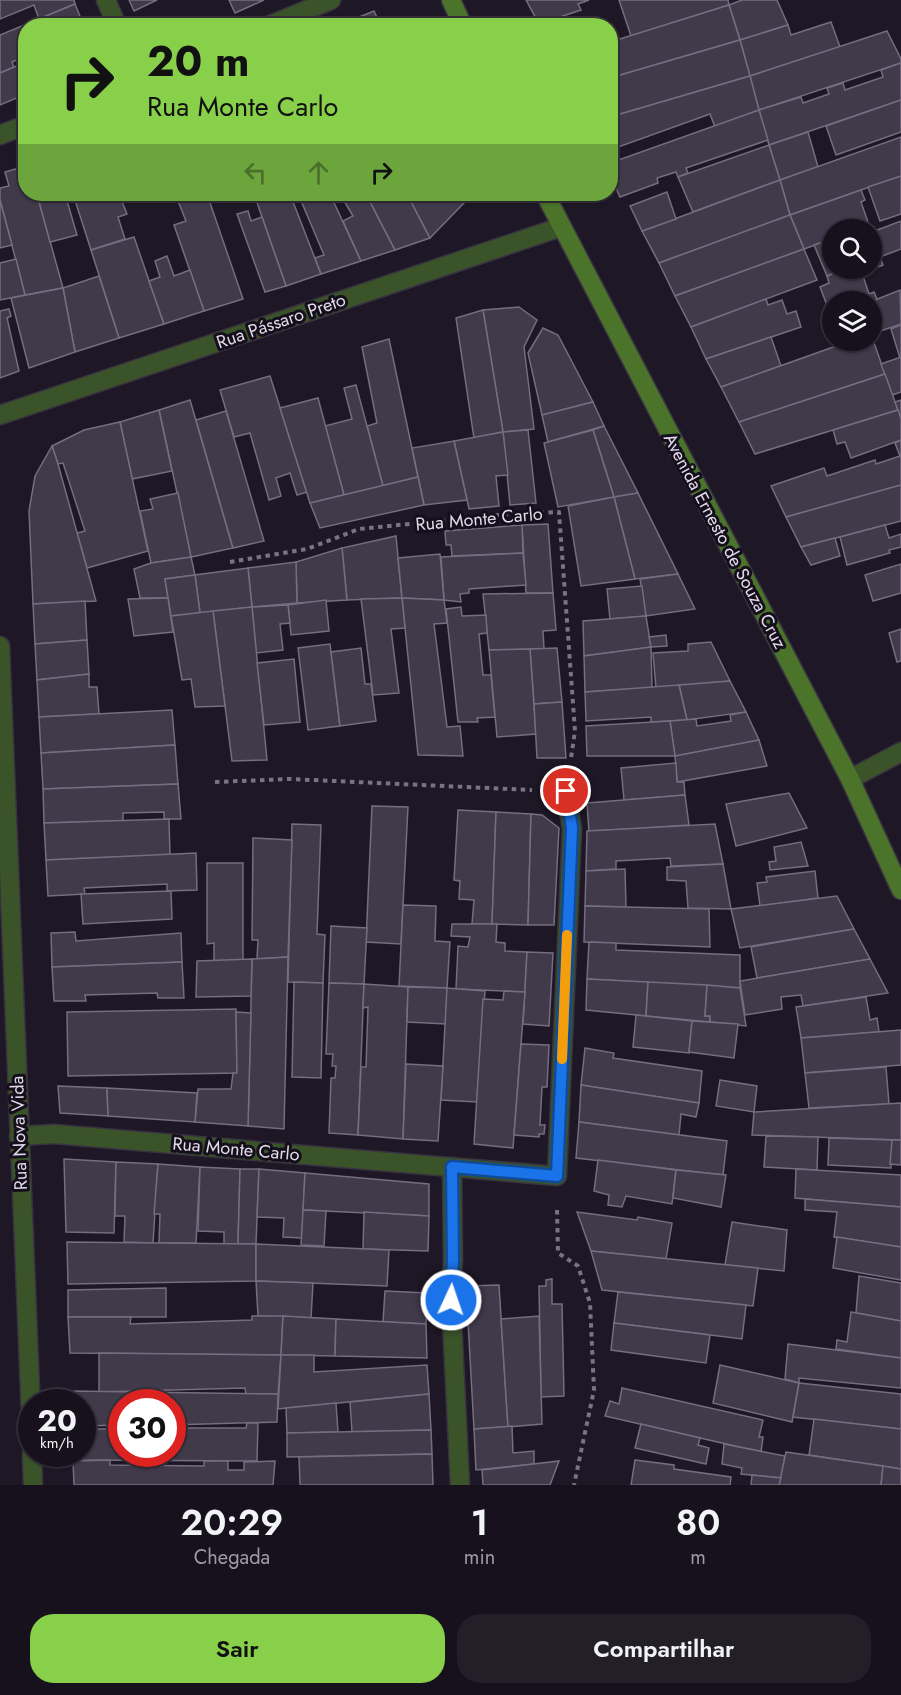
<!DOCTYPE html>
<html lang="pt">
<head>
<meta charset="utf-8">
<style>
  :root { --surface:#16111c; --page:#231f29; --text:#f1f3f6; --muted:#9e9da3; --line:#35313b; --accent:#88cf4a }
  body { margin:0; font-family:Jost,sans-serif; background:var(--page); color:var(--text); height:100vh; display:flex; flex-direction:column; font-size:22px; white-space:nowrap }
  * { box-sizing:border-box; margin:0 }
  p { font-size:20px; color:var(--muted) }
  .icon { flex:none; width:33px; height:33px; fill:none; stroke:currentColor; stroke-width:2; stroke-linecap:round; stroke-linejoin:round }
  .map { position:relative; height:1485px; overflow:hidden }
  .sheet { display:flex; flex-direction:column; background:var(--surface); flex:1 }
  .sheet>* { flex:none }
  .hud { position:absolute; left:18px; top:18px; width:600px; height:183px; border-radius:24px; box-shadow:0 2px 4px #0004,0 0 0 2px var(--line); background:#88cf4a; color:#111; overflow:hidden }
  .tools { position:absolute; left:822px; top:219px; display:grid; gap:12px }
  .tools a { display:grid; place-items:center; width:60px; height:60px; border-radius:50%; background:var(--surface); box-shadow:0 2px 4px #0004,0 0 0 2px var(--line); font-size:30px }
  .speed { position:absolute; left:18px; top:1389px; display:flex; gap:12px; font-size:30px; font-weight:700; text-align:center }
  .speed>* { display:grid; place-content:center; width:78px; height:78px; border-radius:50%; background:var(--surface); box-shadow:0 2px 4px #0004,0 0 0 2px var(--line); line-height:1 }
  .speed small { font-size:15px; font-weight:400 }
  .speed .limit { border:9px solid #d22; background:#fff; color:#111 }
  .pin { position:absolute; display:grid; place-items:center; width:51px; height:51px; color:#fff; margin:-26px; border:3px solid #fff; border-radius:50%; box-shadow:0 2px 6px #0007 }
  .me { position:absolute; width:66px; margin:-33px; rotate:3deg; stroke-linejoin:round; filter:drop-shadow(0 0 4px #0008) }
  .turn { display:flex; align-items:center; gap:21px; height:126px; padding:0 30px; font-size:27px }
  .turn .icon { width:78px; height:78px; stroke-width:2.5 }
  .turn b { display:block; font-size:42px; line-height:51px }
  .lanes { display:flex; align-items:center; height:57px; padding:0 30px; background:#0003; justify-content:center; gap:30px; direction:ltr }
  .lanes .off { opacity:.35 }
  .eta { display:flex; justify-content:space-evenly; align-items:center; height:102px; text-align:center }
  .eta b { font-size:36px; font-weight:600; line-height:42px }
  .button { display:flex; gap:12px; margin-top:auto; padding:12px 30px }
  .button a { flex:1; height:69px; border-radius:24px; background:var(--accent); color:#111; font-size:24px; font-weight:600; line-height:69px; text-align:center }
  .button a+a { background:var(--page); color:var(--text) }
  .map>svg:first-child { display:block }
  .building { fill:#413a4b; stroke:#756d80; stroke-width:1.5 }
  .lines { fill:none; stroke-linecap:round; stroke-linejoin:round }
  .lane-casing { stroke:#393241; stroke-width:21 }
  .street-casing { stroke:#393241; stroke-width:21 }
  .secondary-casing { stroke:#393241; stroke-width:21 }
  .path { stroke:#7a7481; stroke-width:4; stroke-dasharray:4.5 4.5; stroke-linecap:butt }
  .lane { stroke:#3a5328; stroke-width:18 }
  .street { stroke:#3a5328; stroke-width:18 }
  .secondary { stroke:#4b732a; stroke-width:18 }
  .route-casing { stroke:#114b97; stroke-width:15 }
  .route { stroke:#1a73e8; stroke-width:10 }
  .slow { stroke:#f59e0b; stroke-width:10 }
  .labels { text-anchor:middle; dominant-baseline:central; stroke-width:6; stroke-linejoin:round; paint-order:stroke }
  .street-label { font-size:18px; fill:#e0dbe6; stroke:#150e1d }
</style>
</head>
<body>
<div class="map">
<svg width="901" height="1485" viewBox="0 0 901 1485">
  <rect width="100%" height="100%" fill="#1e1726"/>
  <g class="building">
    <polygon points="0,0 74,0 75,4 39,19 34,5 0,19"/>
    <polygon points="129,0 157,0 134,11"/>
    <polygon points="229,0 264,0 235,13"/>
    <polygon points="526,0 589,0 578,4 581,10 539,24"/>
    <polygon points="619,0 728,0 729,5 631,36"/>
    <polygon points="742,0 777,0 788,25 740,40 729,5"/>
    <polygon points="75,4 84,26 26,26 26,56 12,62 14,67 0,73 0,35"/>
    <polygon points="729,5 740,40 610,78 610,42"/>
    <polygon points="374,11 381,26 337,26"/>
    <polygon points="831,22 840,47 750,76 740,40 788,25 791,35"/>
    <polygon points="887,31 901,59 901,63 759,110 750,76"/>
    <polygon points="740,40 750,76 610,117 610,78"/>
    <polygon points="26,62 26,94 0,105 0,73"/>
    <polygon points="901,63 901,100 769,145 759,110 801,97 803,103 829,94 827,88 843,83 845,90 883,77 881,70"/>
    <polygon points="750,76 759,110 715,127 710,114 610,150 610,117"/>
    <polygon points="901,100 901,132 836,155 826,126"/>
    <polygon points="759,110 768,140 686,168 688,173 678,177 676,172 657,178 658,183 620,197 610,175 610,163"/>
    <polygon points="808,132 818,167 780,180 769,145"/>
    <polygon points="901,137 901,176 790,215 780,180"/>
    <polygon points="769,145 780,180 693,212 678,177"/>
    <polygon points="26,166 26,194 37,194 63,288 25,295 0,200 0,188 9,186 5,172"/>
    <polygon points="901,176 901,214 880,221 868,187"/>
    <polygon points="780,180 790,215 659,263 642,231"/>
    <polygon points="861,190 865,200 861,202 869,225 858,230 832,230 832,239 804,249 790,215"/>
    <polygon points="667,192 676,219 642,231 630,206"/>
    <polygon points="37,194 65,194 77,235 50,242"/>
    <polygon points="73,194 119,194 127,214 118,217 125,239 91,250"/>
    <polygon points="163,194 183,194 165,200"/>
    <polygon points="183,194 207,194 243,299 204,311 174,225 186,221 176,196"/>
    <polygon points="254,194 290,194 321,274 286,286"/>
    <polygon points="290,194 330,194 361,261 321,274 315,258 324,255 299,196 292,198"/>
    <polygon points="340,194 366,194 395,250 361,261 343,221 353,216"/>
    <polygon points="366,194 407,194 430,238 395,250"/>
    <polygon points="407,194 465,194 465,202 430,238"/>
    <polygon points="0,200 12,245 0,248"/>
    <polygon points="248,211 251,221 262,217 286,286 265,292 237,214"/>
    <polygon points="790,215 804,249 675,296 659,263"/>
    <polygon points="901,221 901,249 872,260 872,242 875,240 872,232"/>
    <polygon points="134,237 164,324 119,338 91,250"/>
    <polygon points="832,239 832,268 848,268 827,276 814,245"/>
    <polygon points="804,249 817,280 691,327 675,296"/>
    <polygon points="167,256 174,276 190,270 204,311 164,324 149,281 160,277 155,261"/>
    <polygon points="880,257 883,265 862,273 869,294 874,292 877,299 870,302 832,302 831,316 820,287 829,283 827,276 848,268 872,268 872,260"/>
    <polygon points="16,259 25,295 0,300 0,263"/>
    <polygon points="99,276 119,338 75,352 63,288"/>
    <polygon points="63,288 75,352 29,368 11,298"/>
    <polygon points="900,290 901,324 872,334 872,302 870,302"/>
    <polygon points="766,299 768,305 782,300 787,314 796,311 801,327 706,359 691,327"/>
    <polygon points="519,307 537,320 524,347 534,429 503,432 483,310"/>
    <polygon points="9,309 11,316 7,318 19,371 0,378 0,311"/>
    <polygon points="483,310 503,432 474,438 456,318"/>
    <polygon points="901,325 901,357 900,358 891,329"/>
    <polygon points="543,328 558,335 593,402 542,415 528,353"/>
    <polygon points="771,337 781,366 721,387 706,359"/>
    <polygon points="872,337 885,374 739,422 721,387 853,340 872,340"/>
    <polygon points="389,339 418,477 383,486 367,426 377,423 362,347"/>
    <polygon points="901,357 901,392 892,395 881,364"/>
    <polygon points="885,374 898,410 755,454 739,422"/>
    <polygon points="270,376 307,492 297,495 290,473 276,478 281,496 269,500 250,433 234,437 220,390"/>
    <polygon points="356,385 383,486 344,495 325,426 352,419 344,388"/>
    <polygon points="318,398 344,495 310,503 280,408"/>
    <polygon points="190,400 233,548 191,557 159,410"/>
    <polygon points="901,400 901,419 895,402"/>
    <polygon points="593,402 604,426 548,442 542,415"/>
    <polygon points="159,410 172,471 132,479 120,422"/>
    <polygon points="898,410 901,419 901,440 851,458 845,442 837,444 833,430"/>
    <polygon points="226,411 264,541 233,548 196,420"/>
    <polygon points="120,422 148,551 87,568 77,533 85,531 63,463 58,464 52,446 84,430"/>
    <polygon points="604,426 638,493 614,497 593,430"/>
    <polygon points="528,430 536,503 510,505 503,432"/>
    <polygon points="593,430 614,497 558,507 544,443"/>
    <polygon points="503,432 508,475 496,476 499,506 469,509 454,441"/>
    <polygon points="901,440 901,485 786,517 771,486 824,468 827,476 875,460 876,464 900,456 895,443"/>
    <polygon points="454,441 467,500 424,505 412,448"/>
    <polygon points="52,446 58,464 96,601 33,604 29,511 35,476"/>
    <polygon points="418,477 424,505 320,528 310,503"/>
    <polygon points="901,485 901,521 801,547 786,517"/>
    <polygon points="178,493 191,557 151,563 140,511 153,509 150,499"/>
    <polygon points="638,493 678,574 635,579 614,497"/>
    <polygon points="614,497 635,579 581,586 568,506"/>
    <polygon points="548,524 553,593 526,593 522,525"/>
    <polygon points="522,525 523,553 452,556 451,545 446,545 445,531"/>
    <polygon points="885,525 889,538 901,534 901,547 889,550 890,553 847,565 840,537"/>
    <polygon points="396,536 402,598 347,600 342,548"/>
    <polygon points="835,538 840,556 811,565 801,547"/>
    <polygon points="342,548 347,600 297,603 296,562"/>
    <polygon points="523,553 526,585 469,589 469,593 460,594 461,602 444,600 441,557"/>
    <polygon points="440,554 444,600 402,598 398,558"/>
    <polygon points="191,557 195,575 165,579 168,598 140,598 134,569 151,563"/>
    <polygon points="296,562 297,603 252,607 248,568"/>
    <polygon points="901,564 901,593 873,601 865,575"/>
    <polygon points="248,568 252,607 200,613 195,575"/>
    <polygon points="678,574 695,609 646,616 640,579"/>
    <polygon points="195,575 200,613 171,616 165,579"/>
    <polygon points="642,586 646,616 610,619 607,589"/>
    <polygon points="553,593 556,630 543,631 544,649 489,650 483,594"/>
    <polygon points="168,598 173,632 134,636 128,599"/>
    <polygon points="402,598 444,600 447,623 434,624 447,727 460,726 463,756 418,755"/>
    <polygon points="402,598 405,628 391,629 399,693 373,695 361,599"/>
    <polygon points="326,600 329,631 291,635 288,605"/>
    <polygon points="85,601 87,640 35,644 33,604"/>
    <polygon points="288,605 290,623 280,624 283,650 256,653 252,607"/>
    <polygon points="252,607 267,760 232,761 213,611"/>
    <polygon points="461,607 462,616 486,615 487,633 479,634 483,675 491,675 495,717 477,718 478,722 458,722 446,609"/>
    <polygon points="213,611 225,706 195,707 191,679 182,680 171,616"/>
    <polygon points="646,616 651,647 584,656 583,621"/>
    <polygon points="901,629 901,661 897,662 889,633"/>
    <polygon points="666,635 667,646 651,647 649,637"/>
    <polygon points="87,640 89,674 37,680 35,644"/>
    <polygon points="711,642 730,681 656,688 653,653 688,651 688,644"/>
    <polygon points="330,644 340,726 308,730 298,648"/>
    <polygon points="651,647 652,688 585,692 584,656"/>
    <polygon points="361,648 365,684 371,684 376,721 340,726 331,652"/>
    <polygon points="557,648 562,702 534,704 530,649"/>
    <polygon points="530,649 536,734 497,737 489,650"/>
    <polygon points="294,659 300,722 264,725 257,663"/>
    <polygon points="89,674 89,687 97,687 99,714 39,717 37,680"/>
    <polygon points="730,681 746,712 687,720 679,685"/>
    <polygon points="679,685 687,720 651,722 651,717 586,721 585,692"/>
    <polygon points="562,702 566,758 537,758 534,704"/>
    <polygon points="172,710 175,745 41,753 39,717"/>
    <polygon points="746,712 759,740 675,756 670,721 696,719 697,726 731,721 730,715"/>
    <polygon points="670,721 675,756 587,756 586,726"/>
    <polygon points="759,740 767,766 677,782 675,756"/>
    <polygon points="175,745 178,784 43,789 41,753"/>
    <polygon points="676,763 677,782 684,782 685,795 624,800 621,768"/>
    <polygon points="178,784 181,819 164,819 164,812 123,813 123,821 44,823 43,789"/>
    <polygon points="789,793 807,828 736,846 726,804"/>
    <polygon points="685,795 689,825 589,832 587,803"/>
    <polygon points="372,806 408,807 401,944 366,942"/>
    <polygon points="458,810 496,812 492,924 472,924 474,900 459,899 460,881 454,880"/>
    <polygon points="496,812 531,814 528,925 492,924"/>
    <polygon points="531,814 542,815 559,828 554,925 528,925"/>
    <polygon points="169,819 170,855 46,860 44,823"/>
    <polygon points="292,824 321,825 317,934 325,935 323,983 288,982"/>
    <polygon points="715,824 723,864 671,866 670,858 616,861 616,869 586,871 587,831"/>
    <polygon points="253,838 292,840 288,957 257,959 258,940 252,940"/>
    <polygon points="801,842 808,866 770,870 769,862 776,861 774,847"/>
    <polygon points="196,853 197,890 167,891 167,884 84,888 85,894 48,896 46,860"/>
    <polygon points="207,863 243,863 243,960 214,961 214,943 207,944"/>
    <polygon points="723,864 731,909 688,908 686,881 667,880 667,867"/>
    <polygon points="625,869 626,907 585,906 586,871"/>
    <polygon points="815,871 818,898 760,906 757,883 767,882 766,877"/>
    <polygon points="171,891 172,919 83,924 81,894"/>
    <polygon points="837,896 854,929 740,948 731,909"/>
    <polygon points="403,905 436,906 435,941 450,942 447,988 399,986"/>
    <polygon points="585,906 709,909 710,947 584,942"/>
    <polygon points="452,924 497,924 496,942 505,943 505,951 527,952 525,992 456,989 458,946 468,947 470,937 451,936"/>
    <polygon points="331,926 367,928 364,984 329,983"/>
    <polygon points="854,929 870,959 757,978 751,947"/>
    <polygon points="75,932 76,941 181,933 182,962 52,967 51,933"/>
    <polygon points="589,942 616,943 616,950 740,955 740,988 587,979"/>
    <polygon points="527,952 553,953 549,1026 523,1024"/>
    <polygon points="288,957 284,1129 248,1126 252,959"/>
    <polygon points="252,959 251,996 196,997 197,961"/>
    <polygon points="870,959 888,993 803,1006 801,995 781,997 782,1009 745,1015 740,981"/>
    <polygon points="182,962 184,998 158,998 157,993 85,995 86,1001 54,1001 52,967"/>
    <polygon points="587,979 648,982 646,1016 586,1010"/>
    <polygon points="294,982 323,983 321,1078 292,1077"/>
    <polygon points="648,982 707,985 705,1016 710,1016 710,1022 646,1016"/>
    <polygon points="329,983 364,984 358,1135 329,1133 331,1078 335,1078 336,1066 332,1066 333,1054 326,1054"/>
    <polygon points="364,984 408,987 403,1139 358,1135 361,1067 366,1067 368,1007 363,1008"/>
    <polygon points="707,985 740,988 746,1026 710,1022 710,1016 705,1016"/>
    <polygon points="408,987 447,988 446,1024 407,1022"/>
    <polygon points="447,988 485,991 477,1102 441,1100"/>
    <polygon points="504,991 525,992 513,1148 474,1144 483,999 503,1000"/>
    <polygon points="866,997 870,1020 877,1018 879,1032 801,1038 796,1007"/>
    <polygon points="236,1009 237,1073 68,1076 67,1012"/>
    <polygon points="236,1012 251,1013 248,1126 195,1122 198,1089 231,1089 233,1073 237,1073"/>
    <polygon points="636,1015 692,1021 689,1053 633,1047"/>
    <polygon points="692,1021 738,1024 734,1058 689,1052"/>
    <polygon points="901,1030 901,1065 805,1073 801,1038"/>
    <polygon points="521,1044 549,1045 547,1087 542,1087 540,1125 545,1125 544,1134 539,1134 539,1137 514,1135"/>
    <polygon points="585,1048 614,1053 613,1058 702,1071 699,1103 581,1085"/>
    <polygon points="406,1064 443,1066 438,1141 403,1139"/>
    <polygon points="886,1067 889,1104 809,1108 805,1073"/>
    <polygon points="720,1080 757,1086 754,1112 716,1106"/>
    <polygon points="581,1085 699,1103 696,1117 681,1114 679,1135 579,1122"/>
    <polygon points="58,1086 107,1088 108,1116 60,1113"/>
    <polygon points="107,1088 197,1093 195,1122 108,1116"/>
    <polygon points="901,1103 901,1140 752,1135 754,1112"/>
    <polygon points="579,1122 727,1141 723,1175 576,1158"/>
    <polygon points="766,1136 818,1137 817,1170 764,1167"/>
    <polygon points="829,1138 892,1140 891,1168 828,1165"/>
    <polygon points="892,1140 901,1140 901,1165 890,1164"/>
    <polygon points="64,1159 116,1162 114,1233 66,1232"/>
    <polygon points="598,1160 676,1170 672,1204 626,1196 622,1207 608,1205 609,1195 594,1191"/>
    <polygon points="116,1162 158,1164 153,1243 124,1242 125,1216 115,1216"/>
    <polygon points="158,1164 200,1167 196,1243 159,1243 160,1214 154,1214"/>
    <polygon points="200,1167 240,1169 238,1244 224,1244 224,1232 198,1231"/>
    <polygon points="240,1169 259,1169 256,1244 238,1244"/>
    <polygon points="259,1169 305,1173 302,1238 283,1237 284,1218 257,1217"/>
    <polygon points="796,1169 901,1175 901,1207 795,1198"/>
    <polygon points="676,1170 726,1175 721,1207 673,1198"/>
    <polygon points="305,1173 429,1184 429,1216 303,1210"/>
    <polygon points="805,1199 901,1207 901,1247 834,1237 837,1212 805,1210"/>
    <polygon points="303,1210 326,1211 324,1246 301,1245"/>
    <polygon points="364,1212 429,1216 428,1251 363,1249"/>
    <polygon points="577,1212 637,1220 638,1217 672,1223 666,1259 591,1251"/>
    <polygon points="732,1222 787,1230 784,1271 725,1265"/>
    <polygon points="837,1237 901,1247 901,1280 833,1268"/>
    <polygon points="67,1242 256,1244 256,1281 68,1284"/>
    <polygon points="256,1244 389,1250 387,1286 256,1281"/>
    <polygon points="591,1251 758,1268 753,1306 602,1290"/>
    <polygon points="859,1276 901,1283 901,1321 856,1313"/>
    <polygon points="552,1279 552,1304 562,1304 564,1396 541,1397 539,1286 546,1286 546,1280"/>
    <polygon points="256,1281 313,1283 311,1318 258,1316"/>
    <polygon points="499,1285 508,1427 474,1429 466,1286"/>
    <polygon points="166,1288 166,1317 68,1317 68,1290"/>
    <polygon points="385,1291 428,1293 426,1324 383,1322"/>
    <polygon points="618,1292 746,1305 742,1339 614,1323"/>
    <polygon points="851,1312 901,1321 901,1358 836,1349 837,1340 847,1342"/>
    <polygon points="252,1316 283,1316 281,1355 70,1353 68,1317 131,1317 130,1324 252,1320"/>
    <polygon points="283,1316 336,1319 335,1356 281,1355"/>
    <polygon points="539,1316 542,1424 508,1427 501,1319"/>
    <polygon points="336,1319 426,1324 427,1358 335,1356"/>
    <polygon points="614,1323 710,1335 706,1363 611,1350"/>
    <polygon points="788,1344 901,1358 901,1388 799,1378 799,1383 785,1379"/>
    <polygon points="99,1353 281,1355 278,1394 246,1394 245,1388 99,1392"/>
    <polygon points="281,1355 314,1355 314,1372 427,1365 429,1394 278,1409"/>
    <polygon points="720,1365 799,1383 792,1422 713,1403"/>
    <polygon points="799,1383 901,1394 901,1429 793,1417"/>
    <polygon points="622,1388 763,1420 759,1437 763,1437 761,1452 605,1416 610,1401 619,1404"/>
    <polygon points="71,1391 278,1394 277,1422 172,1425 172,1402 122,1402 122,1425 82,1426 82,1402 72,1402"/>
    <polygon points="429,1394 431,1430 352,1432 350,1402"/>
    <polygon points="336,1403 338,1432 287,1433 286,1408"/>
    <polygon points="814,1419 901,1429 901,1469 809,1455"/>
    <polygon points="247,1423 258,1423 257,1461 72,1460 71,1454 82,1454 82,1429 122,1429 122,1454 172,1454 172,1428 246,1428"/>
    <polygon points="641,1424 700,1438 698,1445 709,1448 706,1464 635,1448"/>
    <polygon points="512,1426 513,1453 534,1451 534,1464 476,1470 474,1429"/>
    <polygon points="431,1430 432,1454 287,1457 287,1433"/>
    <polygon points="724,1444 785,1456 781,1478 741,1474 742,1468 722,1464"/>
    <polygon points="786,1452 883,1466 881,1485 779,1485"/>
    <polygon points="432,1454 433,1485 300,1485 299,1457"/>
    <polygon points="110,1460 110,1465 204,1466 204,1461 228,1461 228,1470 244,1470 244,1462 275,1461 273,1485 74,1485 73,1461"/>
    <polygon points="635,1460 674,1465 674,1469 731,1477 730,1485 631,1485"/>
    <polygon points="559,1461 550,1485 483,1485 482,1470"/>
    <polygon points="883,1466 901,1469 901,1485 881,1485"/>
    <polygon points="752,1475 781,1478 779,1485 751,1485"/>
  </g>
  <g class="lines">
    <defs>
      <g id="lane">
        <polyline points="106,0 117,26"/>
        <polyline points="268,26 331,0"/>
        <polyline points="0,135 26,125"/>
      </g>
      <g id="street">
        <polyline points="0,415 561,227"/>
        <polyline points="0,646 32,1440"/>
        <polyline points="850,779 901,752"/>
        <polyline points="19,1136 54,1134 557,1176 572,828 565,791"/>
        <polyline points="452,1167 453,1260 451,1300 460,1485"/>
        <polyline points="32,1454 33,1485"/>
      </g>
      <g id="secondary">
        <polyline points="451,0 463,26"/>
        <polyline points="545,194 850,779 901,890"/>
      </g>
    </defs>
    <use href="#lane" class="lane-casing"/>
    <use href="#street" class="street-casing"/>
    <use href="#secondary" class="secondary-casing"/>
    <g class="path">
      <polyline points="230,562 307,549 359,529 509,514 559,512 575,731 571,758"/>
      <polyline points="215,782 290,779 532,790"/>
      <polyline points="557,1210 558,1253 578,1266 590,1303 594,1390 574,1485"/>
    </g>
    <use href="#lane" class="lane"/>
    <use href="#street" class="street"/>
    <use href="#secondary" class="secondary"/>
  </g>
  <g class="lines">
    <defs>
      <polyline id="route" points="451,1300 453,1260 452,1167 557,1176 572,828 566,791"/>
    </defs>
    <use href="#route" class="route-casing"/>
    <use href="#route" class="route"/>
    <polyline class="slow" points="562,1059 567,935"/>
  </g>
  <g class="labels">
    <g class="street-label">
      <text transform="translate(281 321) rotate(-19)">Rua Pássaro Preto</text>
      <text transform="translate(479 519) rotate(-5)">Rua Monte Carlo</text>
      <text transform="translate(725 541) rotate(62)">Avenida Ernesto de Souza Cruz</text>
      <text transform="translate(19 1133) rotate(-92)">Rua Nova Vida</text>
      <text transform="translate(236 1149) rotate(5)">Rua Monte Carlo</text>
    </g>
  </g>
</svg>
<div class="tools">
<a><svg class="icon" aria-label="search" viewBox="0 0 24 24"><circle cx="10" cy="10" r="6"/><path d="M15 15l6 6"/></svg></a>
<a><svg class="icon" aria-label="layers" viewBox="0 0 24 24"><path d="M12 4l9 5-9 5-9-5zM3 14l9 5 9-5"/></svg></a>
</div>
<div class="speed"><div>20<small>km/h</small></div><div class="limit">30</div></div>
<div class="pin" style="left:566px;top:791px;background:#d93025"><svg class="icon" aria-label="arrive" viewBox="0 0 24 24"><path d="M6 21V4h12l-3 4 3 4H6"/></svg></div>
<svg class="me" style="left:451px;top:1300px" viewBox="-20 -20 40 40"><circle r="17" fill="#1a73e8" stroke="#fff" stroke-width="3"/><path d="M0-11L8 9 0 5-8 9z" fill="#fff"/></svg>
<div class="hud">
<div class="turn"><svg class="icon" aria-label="right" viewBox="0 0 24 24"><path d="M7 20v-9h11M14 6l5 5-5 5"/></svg><div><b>20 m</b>Rua Monte Carlo</div></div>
<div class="lanes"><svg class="icon off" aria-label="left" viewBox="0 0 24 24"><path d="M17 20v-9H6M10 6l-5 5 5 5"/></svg><svg class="icon off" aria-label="ahead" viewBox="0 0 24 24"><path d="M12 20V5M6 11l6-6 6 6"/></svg><svg class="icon" aria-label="right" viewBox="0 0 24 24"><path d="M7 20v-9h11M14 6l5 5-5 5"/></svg></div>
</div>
</div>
<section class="sheet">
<div class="eta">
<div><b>20:29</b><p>Chegada</p></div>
<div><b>1</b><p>min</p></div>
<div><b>80</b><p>m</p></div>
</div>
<div class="button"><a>Sair</a><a>Compartilhar</a></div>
</section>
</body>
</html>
